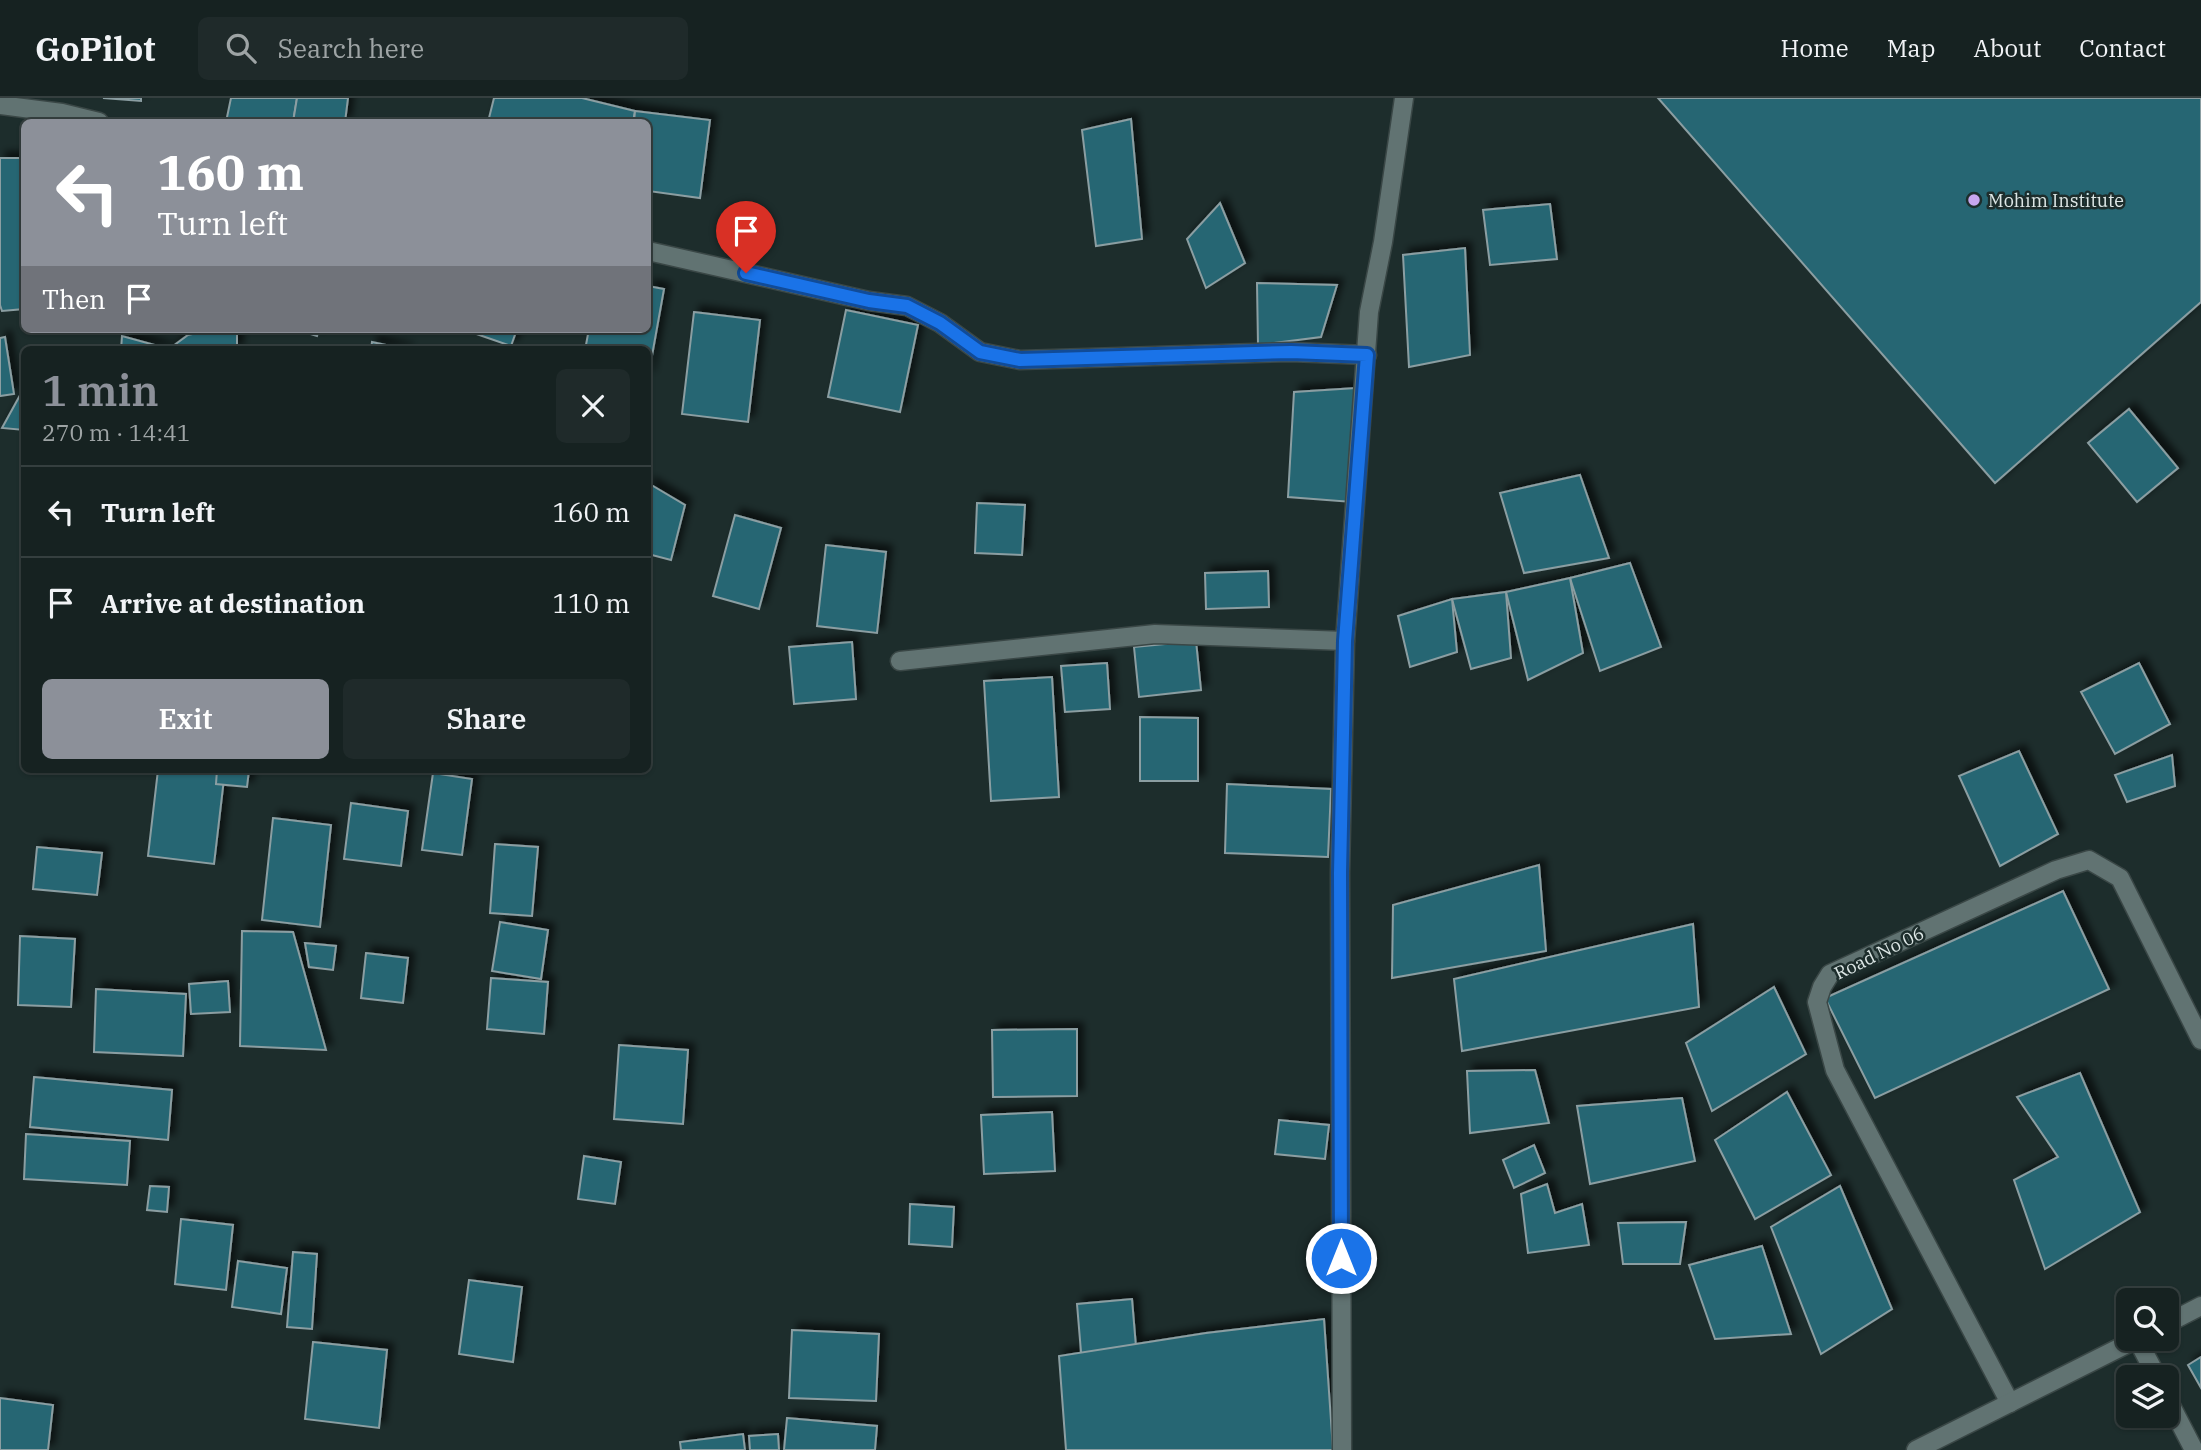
<!DOCTYPE html>
<html lang="en">
<head>
<meta charset="utf-8">
<style>
  :root { --surface:#162221; --page:#1f2a2a; --text:#f1f3f6; --muted:#9ea4a5; --line:#353f3f; --accent:#8c9099 }
  body { margin:0; font-family:"IBM Plex Serif",serif; background:var(--page); color:var(--text); height:100vh; display:flex; flex-direction:column; font-size:26px; white-space:nowrap }
  * { box-sizing:border-box; margin:0 }
  p { font-size:23px; color:var(--muted) }
  .icon { flex:none; width:38px; height:38px; fill:none; stroke:currentColor; stroke-width:2; stroke-linecap:round; stroke-linejoin:round }
  .map { position:relative; flex:1; overflow:hidden }
  .drawer { position:absolute; left:21px; top:248px; width:630px; height:427px; display:flex; flex-direction:column; background:var(--surface); border-radius:10px; box-shadow:0 2px 5px #0004,0 0 0 2px var(--line) }
  .drawer>* { flex:none }
  .top-card { position:absolute; left:21px; top:21px; width:630px; height:214px; border-radius:10px; box-shadow:0 2px 5px #0004,0 0 0 2px var(--line); background:#8c9099; color:#fff; overflow:hidden }
  .buttons { position:absolute; left:2116px; top:1190px; display:grid; gap:14px }
  .buttons a { display:grid; place-items:center; width:63px; height:63px; border-radius:10px; background:var(--surface); box-shadow:0 2px 5px #0004,0 0 0 2px var(--line); font-size:35px }
  .pin { position:absolute; display:grid; place-items:center; width:60px; height:60px; color:#fff; margin:-72px -30px; border-radius:50% 50% 50% 0; rotate:-45deg; box-shadow:0 0 7px #0007 }
  .pin .icon { rotate:45deg }
  .me { position:absolute; width:77px; margin:-38px; rotate:0deg; stroke-linejoin:round; filter:drop-shadow(0 0 5px #0008) }
  .turn { display:flex; align-items:center; gap:24px; height:147px; padding:0 21px; font-size:32px }
  .turn .icon { width:91px; height:91px; stroke-width:2.5 }
  .turn b { display:block; font-size:49px; line-height:60px }
  .then { display:flex; align-items:center; height:66px; padding:0 21px; background:#0003; gap:14px; font-size:26px }
  .round { display:grid; place-items:center; flex:none; width:74px; height:74px; border-radius:10px; background:var(--page) }
  .summary { display:flex; align-items:center; justify-content:space-between; height:119px; padding:0 21px }
  h1 { font-size:42px; font-weight:600; line-height:52px; color:var(--accent) }
  .primary-button { display:flex; gap:14px; margin-top:auto; padding:14px 21px }
  .primary-button a { flex:1; height:80px; border-radius:10px; background:var(--accent); color:#fff; font-size:28px; font-weight:600; line-height:80px; text-align:center }
  .primary-button a+a { background:var(--page); color:var(--text) }
  ul { padding:0; list-style:none }
  li { display:flex; align-items:center; gap:21px; height:91px; padding:0 21px; border-top:2px solid var(--line) }
  li div { flex:1 }
  li b { display:block; font-size:26px }
  li em { font-style:normal }
  header { display:flex; align-items:center; gap:42px; box-sizing:border-box; height:98px; padding:0 35px; background:var(--surface); border-bottom:2px solid var(--line) }
  header strong { font-size:33px }
  nav { display:flex; gap:38px; margin-inline-start:auto; font-size:24px }
  .search { width:490px; height:63px; background:var(--page); display:flex; align-items:center; gap:18px; box-sizing:border-box; padding:0 24px; border-radius:10px; color:var(--muted); font-size:26px }
  .map>svg:first-child { display:block }
  .building { fill:#256673; stroke:#8b9ea2; stroke-width:2; filter:url(#shadow) }
  .lines { fill:none; stroke-linecap:round; stroke-linejoin:round }
  .minor-casing { stroke:#3a4746; stroke-width:21 }
  .minor { stroke:#617372; stroke-width:18 }
  .route-casing { stroke:#114b97; stroke-width:18 }
  .route { stroke:#1a73e8; stroke-width:12 }
  .poi-dot { fill:#c7a6ef; stroke:#1d2d2c; stroke-width:2.5 }
  .labels { text-anchor:middle; dominant-baseline:central; stroke-width:5; stroke-linejoin:round; paint-order:stroke }
  .poi-label { font-size:18px; fill:#dde7e6; stroke:#1d2d2c; text-anchor:start }
  .street-label { font-size:18px; fill:#dde7e6; stroke:#1d2d2c }
</style>
</head>
<body>
<header>
<strong>GoPilot</strong>
<div class="search"><svg class="icon" aria-label="search" viewBox="0 0 24 24"><circle cx="10" cy="10" r="6"/><path d="M15 15l6 6"/></svg>Search here</div>
<nav><a>Home</a><a>Map</a><a>About</a><a>Contact</a></nav>
</header>
<div class="map">
<svg width="2201" height="1352" viewBox="0 0 2201 1352">
  <defs>
    <filter id="shadow"><feDropShadow dx="6" dy="-6" stdDeviation="3.5" flood-color="#0009"/></filter>
  </defs>
  <rect width="100%" height="100%" fill="#1d2d2c"/>
  <g class="building">
    <polygon points="103,0 141,0 141,3"/>
    <polygon points="231,0 297,0 293,24 226,24"/>
    <polygon points="297,0 348,0 345,24 293,24"/>
    <polygon points="494,0 582,0 635,13 633,24 488,24"/>
    <polygon points="1658,0 2201,0 2201,204 1995,385"/>
    <polygon points="635,13 710,22 700,100 648,93 648,24 634,24"/>
    <polygon points="1131,21 1142,141 1096,148 1082,32"/>
    <polygon points="0,60 24,60 24,211 2,213 0,207"/>
    <polygon points="1220,105 1245,165 1206,190 1187,141"/>
    <polygon points="1550,106 1557,161 1490,167 1483,112"/>
    <polygon points="1465,150 1470,257 1409,269 1403,157"/>
    <polygon points="1257,185 1337,187 1321,239 1258,247"/>
    <polygon points="648,188 664,191 648,280 648,252 585,252 589,231 648,231"/>
    <polygon points="846,212 918,227 900,314 828,299"/>
    <polygon points="694,214 760,222 748,324 682,316"/>
    <polygon points="215,231 237,231 237,252 121,252 122,238 169,251 188,237"/>
    <polygon points="294,231 319,231 317,238"/>
    <polygon points="462,231 517,231 511,248"/>
    <polygon points="5,239 14,296 0,298 0,240"/>
    <polygon points="372,244 409,252 371,252"/>
    <polygon points="24,290 24,332 2,330"/>
    <polygon points="1356,290 1352,404 1288,399 1294,294"/>
    <polygon points="2129,311 2178,370 2137,404 2088,345"/>
    <polygon points="1580,377 1609,460 1524,475 1500,395"/>
    <polygon points="648,385 685,407 671,462 648,456"/>
    <polygon points="977,405 1025,407 1022,457 975,455"/>
    <polygon points="735,417 781,430 759,511 713,498"/>
    <polygon points="826,447 886,454 877,535 817,528"/>
    <polygon points="1630,465 1661,549 1600,573 1570,480"/>
    <polygon points="1268,473 1269,509 1206,511 1205,475"/>
    <polygon points="1570,480 1583,555 1528,582 1506,494"/>
    <polygon points="1506,494 1511,560 1471,571 1452,501"/>
    <polygon points="1452,501 1457,554 1410,569 1398,518"/>
    <polygon points="1196,543 1201,592 1139,599 1134,549"/>
    <polygon points="852,544 856,601 794,606 789,549"/>
    <polygon points="1107,565 1110,611 1065,614 1061,568"/>
    <polygon points="2139,565 2170,626 2115,656 2081,594"/>
    <polygon points="1052,579 1059,699 991,703 984,583"/>
    <polygon points="1140,619 1198,620 1198,683 1140,683"/>
    <polygon points="2019,653 2058,736 2000,768 1959,678"/>
    <polygon points="2172,657 2175,688 2127,704 2115,677"/>
    <polygon points="158,672 225,672 214,766 148,758"/>
    <polygon points="217,672 249,672 247,689 216,686"/>
    <polygon points="433,675 472,681 462,757 422,752"/>
    <polygon points="1227,686 1331,691 1328,759 1225,755"/>
    <polygon points="351,705 408,713 401,768 344,761"/>
    <polygon points="273,720 331,727 320,829 262,822"/>
    <polygon points="495,746 538,749 532,818 490,815"/>
    <polygon points="37,749 102,755 97,797 33,791"/>
    <polygon points="1539,767 1546,853 1392,880 1393,807"/>
    <polygon points="2063,793 2109,891 1875,1000 1825,900"/>
    <polygon points="500,824 548,832 541,881 492,873"/>
    <polygon points="1693,826 1699,909 1462,953 1454,881"/>
    <polygon points="242,833 293,834 326,952 240,948"/>
    <polygon points="20,838 75,841 71,909 18,907"/>
    <polygon points="305,845 336,848 333,872 309,869"/>
    <polygon points="366,855 408,860 403,905 361,900"/>
    <polygon points="491,880 548,884 544,936 487,931"/>
    <polygon points="228,883 230,914 191,916 189,886"/>
    <polygon points="1774,889 1806,956 1712,1013 1686,945"/>
    <polygon points="96,891 186,896 183,958 94,954"/>
    <polygon points="1077,931 1077,998 993,999 992,932"/>
    <polygon points="619,947 688,952 683,1026 614,1021"/>
    <polygon points="1535,972 1549,1025 1470,1035 1467,973"/>
    <polygon points="2080,975 2140,1114 2045,1171 2014,1082 2058,1059 2017,999"/>
    <polygon points="34,979 172,992 168,1042 30,1029"/>
    <polygon points="1787,994 1831,1077 1755,1121 1715,1042"/>
    <polygon points="1682,1000 1695,1063 1590,1086 1577,1008"/>
    <polygon points="1052,1014 1055,1073 984,1076 981,1017"/>
    <polygon points="1279,1022 1329,1027 1325,1061 1275,1056"/>
    <polygon points="26,1036 130,1043 127,1087 24,1081"/>
    <polygon points="1534,1047 1545,1075 1514,1090 1503,1062"/>
    <polygon points="584,1058 621,1064 615,1106 578,1101"/>
    <polygon points="1547,1086 1555,1115 1582,1106 1589,1147 1528,1155 1521,1096"/>
    <polygon points="150,1088 169,1089 167,1114 147,1112"/>
    <polygon points="1840,1088 1892,1211 1821,1256 1771,1129"/>
    <polygon points="910,1106 954,1109 952,1149 909,1146"/>
    <polygon points="181,1121 233,1127 226,1192 175,1186"/>
    <polygon points="1686,1124 1680,1166 1623,1166 1618,1125"/>
    <polygon points="1762,1148 1791,1236 1715,1241 1689,1167"/>
    <polygon points="293,1154 317,1156 312,1231 287,1229"/>
    <polygon points="238,1163 287,1170 281,1216 232,1209"/>
    <polygon points="469,1182 522,1189 513,1264 459,1256"/>
    <polygon points="1132,1201 1137,1261 1082,1266 1077,1206"/>
    <polygon points="1324,1221 1333,1352 1066,1352 1059,1258 1206,1235"/>
    <polygon points="792,1232 879,1236 876,1303 789,1300"/>
    <polygon points="313,1244 387,1252 379,1330 305,1321"/>
    <polygon points="2201,1259 2201,1290 2188,1267"/>
    <polygon points="0,1300 53,1307 48,1352 0,1352"/>
    <polygon points="787,1320 877,1328 875,1352 784,1352"/>
    <polygon points="743,1336 745,1352 681,1352 680,1344"/>
    <polygon points="778,1336 779,1352 750,1352 749,1338"/>
  </g>
  <g class="lines">
    <defs>
      <g id="minor">
        <polyline points="0,7 62,15 99,24"/>
        <polyline points="648,153 869,203 907,208 940,225 980,254 1020,262 1291,254 1367,257"/>
        <polyline points="900,563 1155,536 1345,543"/>
        <polyline points="2166,1226 2201,1208"/>
        <polyline points="2137,1241 2157,1279"/>
        <polyline points="2166,1298 2194,1352"/>
        <polyline points="2010,1305 1835,972 1817,904 1822,889 1830,876 2056,772 2089,762 2120,780 2201,942"/>
        <polyline points="1342,1352 1340,775 1345,543 1369,214 1383,144 1404,0"/>
        <polyline points="1916,1352 2137,1241"/>
      </g>
    </defs>
    <use href="#minor" class="minor-casing"/>
    <use href="#minor" class="minor"/>
  </g>
  <g class="lines">
    <defs>
      <polyline id="route" points="746,175 869,203 907,208 940,225 980,254 1020,262 1291,254 1367,257 1345,543 1340,775 1341,1160"/>
    </defs>
    <use href="#route" class="route-casing"/>
    <use href="#route" class="route"/>
  </g>
  <circle class="poi-dot" cx="1974" cy="102" r="7"/>
  <g class="labels">
    <g class="poi-label">
      <text x="1988" y="102">Mohim Institute</text>
    </g>
    <g class="street-label">
      <text transform="translate(1879 855) rotate(-26)">Road No 06</text>
    </g>
  </g>
</svg>
<div class="buttons">
<a><svg class="icon" aria-label="search" viewBox="0 0 24 24"><circle cx="10" cy="10" r="6"/><path d="M15 15l6 6"/></svg></a>
<a><svg class="icon" aria-label="layers" viewBox="0 0 24 24"><path d="M12 4l9 5-9 5-9-5zM3 14l9 5 9-5"/></svg></a>
</div>
<div class="pin" style="left:746px;top:175px;background:#d93025"><svg class="icon" aria-label="arrive" viewBox="0 0 24 24"><path d="M6 21V4h12l-3 4 3 4H6"/></svg></div>
<svg class="me" style="left:1341px;top:1160px" viewBox="-20 -20 40 40"><circle r="17" fill="#1a73e8" stroke="#fff" stroke-width="3"/><path d="M0-11L8 9 0 5-8 9z" fill="#fff"/></svg>
<div class="top-card">
<div class="turn"><svg class="icon" aria-label="left" viewBox="0 0 24 24"><path d="M17 20v-9H6M10 6l-5 5 5 5"/></svg><div><b>160 m</b>Turn left</div></div>
<div class="then">Then<svg class="icon" aria-label="arrive" viewBox="0 0 24 24"><path d="M6 21V4h12l-3 4 3 4H6"/></svg></div>
</div>
<section class="drawer">
<div class="summary"><div><h1>1 min</h1><p>270 m · 14:41</p></div><a class="round"><svg class="icon" aria-label="close" viewBox="0 0 24 24"><path d="M6 6l12 12M18 6L6 18"/></svg></a></div>
<ul>
<li><svg class="icon" aria-label="left" viewBox="0 0 24 24"><path d="M17 20v-9H6M10 6l-5 5 5 5"/></svg><div><b>Turn left</b></div><em>160 m</em></li>
<li><svg class="icon" aria-label="arrive" viewBox="0 0 24 24"><path d="M6 21V4h12l-3 4 3 4H6"/></svg><div><b>Arrive at destination</b></div><em>110 m</em></li>
</ul>
<div class="primary-button"><a>Exit</a><a>Share</a></div>
</section>
</div>
</body>
</html>
